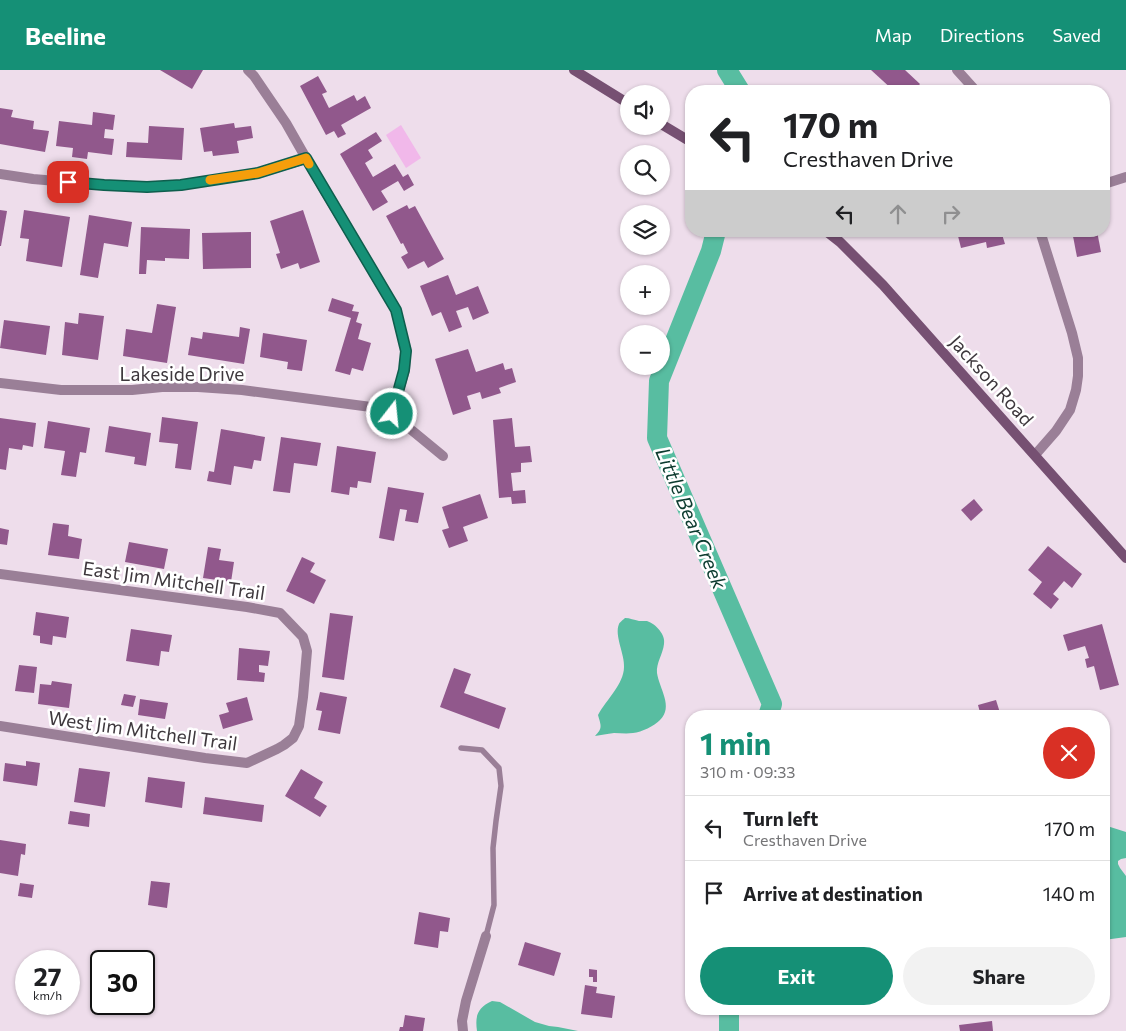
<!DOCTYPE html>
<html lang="en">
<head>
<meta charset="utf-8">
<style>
  :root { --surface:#fff; --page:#f2f2f2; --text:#202124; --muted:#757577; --line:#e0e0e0; --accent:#159076 }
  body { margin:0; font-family:Commissioner,sans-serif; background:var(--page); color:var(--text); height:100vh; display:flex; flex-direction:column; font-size:19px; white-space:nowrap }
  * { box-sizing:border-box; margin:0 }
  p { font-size:16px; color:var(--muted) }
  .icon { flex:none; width:28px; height:28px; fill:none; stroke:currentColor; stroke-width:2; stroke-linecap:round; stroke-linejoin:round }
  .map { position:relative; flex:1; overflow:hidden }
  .panel { position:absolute; left:685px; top:640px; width:425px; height:305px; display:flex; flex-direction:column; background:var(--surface); border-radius:20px; box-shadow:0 1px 4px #0004 }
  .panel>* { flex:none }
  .hud { position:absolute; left:685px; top:15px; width:425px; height:152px; border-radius:20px; box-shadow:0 1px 4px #0004; background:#fff; color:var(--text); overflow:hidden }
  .buttons { position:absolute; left:620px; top:15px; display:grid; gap:10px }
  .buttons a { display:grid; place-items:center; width:50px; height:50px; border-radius:50%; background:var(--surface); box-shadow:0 1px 4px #0004; font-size:25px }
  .speed { position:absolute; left:15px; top:880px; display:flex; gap:10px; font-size:25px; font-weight:700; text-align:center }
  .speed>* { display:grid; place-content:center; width:65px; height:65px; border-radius:50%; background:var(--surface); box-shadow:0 1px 4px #0004; line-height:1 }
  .speed small { font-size:12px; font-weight:400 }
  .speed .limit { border:2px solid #111; border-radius:8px; background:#fff; color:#111 }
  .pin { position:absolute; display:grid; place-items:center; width:42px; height:42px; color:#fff; margin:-21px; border-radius:10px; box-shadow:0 2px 8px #0006 }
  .me { position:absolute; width:55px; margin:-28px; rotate:16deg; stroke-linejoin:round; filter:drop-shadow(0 0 4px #0008) }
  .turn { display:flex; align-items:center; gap:18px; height:105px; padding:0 15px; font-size:22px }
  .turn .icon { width:65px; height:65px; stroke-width:2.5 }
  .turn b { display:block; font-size:35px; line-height:42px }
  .lanes { display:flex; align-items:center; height:48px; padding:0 15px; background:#0003; justify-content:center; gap:25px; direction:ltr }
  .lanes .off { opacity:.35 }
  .round { display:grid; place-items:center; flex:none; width:52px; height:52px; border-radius:26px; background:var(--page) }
  .summary { display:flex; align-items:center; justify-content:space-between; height:85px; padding:0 15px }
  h1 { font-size:30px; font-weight:700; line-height:38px; color:var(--accent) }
  .cta { display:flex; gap:10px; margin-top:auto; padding:10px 15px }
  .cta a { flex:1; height:58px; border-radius:30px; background:var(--accent); color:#fff; font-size:20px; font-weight:700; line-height:58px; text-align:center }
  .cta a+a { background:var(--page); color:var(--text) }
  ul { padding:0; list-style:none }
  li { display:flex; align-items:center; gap:15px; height:65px; padding:0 15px; border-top:1px solid var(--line) }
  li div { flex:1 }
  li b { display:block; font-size:19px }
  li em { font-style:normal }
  header { display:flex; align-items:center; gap:30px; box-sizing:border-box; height:70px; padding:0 25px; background:var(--accent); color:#fff }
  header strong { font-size:24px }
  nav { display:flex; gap:28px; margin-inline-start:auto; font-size:18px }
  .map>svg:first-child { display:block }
  .green { fill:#f1b8ea }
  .water { fill:#58bda1 }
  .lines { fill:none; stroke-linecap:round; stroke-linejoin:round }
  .river { stroke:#58bda1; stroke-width:20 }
  .building { fill:#91588c }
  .lane { stroke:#9a7f97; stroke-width:5.5 }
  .street { stroke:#9a7f97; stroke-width:10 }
  .secondary { stroke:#765072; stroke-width:10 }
  .route-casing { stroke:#0e5e4d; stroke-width:12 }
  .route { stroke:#159076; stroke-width:9 }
  .slow { stroke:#f59e0b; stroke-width:9 }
  .labels { text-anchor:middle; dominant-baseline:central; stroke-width:5; stroke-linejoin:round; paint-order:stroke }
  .street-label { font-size:19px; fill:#3e383d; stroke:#fff }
  .water-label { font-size:20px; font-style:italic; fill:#0c3b2f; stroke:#fff }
</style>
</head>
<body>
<header>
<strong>Beeline</strong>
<nav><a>Map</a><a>Directions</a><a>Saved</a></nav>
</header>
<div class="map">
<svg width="1126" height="961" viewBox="0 0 1126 961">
  <rect width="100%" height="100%" fill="#eeddeb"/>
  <polygon class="green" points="401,55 421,88 406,98 386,65"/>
  <g class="water">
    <path d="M 625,548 C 630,548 634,550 639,551 C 642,551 645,551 647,551 C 656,554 666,565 664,574 C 663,584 656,593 657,603 C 659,618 674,637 660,650 C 654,656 642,662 633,663 C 626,664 620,663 614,663 C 607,664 601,665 595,666 C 603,658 601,656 598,645 C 606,630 624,614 624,597 C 625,585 614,565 619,554 C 619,553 624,549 625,548 Z"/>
    <polygon points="1104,755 1126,762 1126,788 1121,789 1118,791 1118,794 1120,798 1126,806 1126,867 1104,870"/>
    <path d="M 492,931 L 500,932 L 535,952 L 549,956 L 558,957 L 578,961 L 477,961 C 475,946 477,938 492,931 Z"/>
  </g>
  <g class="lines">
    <g class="river">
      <polyline points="727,0 740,21"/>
      <polyline points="716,161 711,181 659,311 657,368 772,634 768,646"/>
      <polyline points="729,939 729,961"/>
    </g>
  </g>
  <g class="building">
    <polygon points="160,0 203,0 192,19"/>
    <polygon points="871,0 905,0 920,14 914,21 894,21"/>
    <polygon points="318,6 327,22 322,24 329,38 354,25 357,31 365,26 371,38 341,55 346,64 338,68 334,61 326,65 300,16"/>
    <polygon points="0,38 13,40 11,47 34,51 33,59 49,61 45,82 0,74"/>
    <polygon points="93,42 115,45 113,60 105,59 104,68 114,69 112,85 88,82 87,89 72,87 73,78 56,76 59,51 92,55"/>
    <polygon points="234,53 235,58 251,56 253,68 237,71 239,83 213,86 212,81 204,82 200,58"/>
    <polygon points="149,56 184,58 182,90 126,87 127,72 148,73"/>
    <polygon points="376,62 382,71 368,80 373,88 365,93 373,107 395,94 403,107 408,104 414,115 404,121 398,111 381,121 388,132 373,141 340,84"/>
    <polygon points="407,135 409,139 415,136 444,189 428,198 424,191 408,199 401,187 408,183 403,173 401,174 386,146"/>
    <polygon points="0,140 7,141 1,176 0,176"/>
    <polygon points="24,140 70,147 62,197 26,191 29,169 20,168"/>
    <polygon points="303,140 320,192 300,199 298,193 281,199 276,184 280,183 270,151"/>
    <polygon points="89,145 132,152 128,177 104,173 98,208 80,205"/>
    <polygon points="141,157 190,159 189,189 165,188 165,191 147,190 146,204 139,204"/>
    <polygon points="959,161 1001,161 1005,174 987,178 986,172 961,178 957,162"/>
    <polygon points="1072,161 1097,161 1101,182 1077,187"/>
    <polygon points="251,162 251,198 203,199 202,163"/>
    <polygon points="448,205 456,225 478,216 489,243 473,250 468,237 456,241 462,257 449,262 441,242 432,246 420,216"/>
    <polygon points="332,228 354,235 352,241 359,242 356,252 362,254 358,269 371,273 363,301 352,298 350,305 335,301 351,248 328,241"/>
    <polygon points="157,234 176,237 167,293 123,286 126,259 152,263"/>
    <polygon points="79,243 104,246 98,290 62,285 65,252 78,254"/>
    <polygon points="4,250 50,256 46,285 0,278"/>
    <polygon points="240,257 250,259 244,294 188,285 191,267 202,269 203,262 239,267"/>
    <polygon points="263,263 307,270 302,301 287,299 288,292 260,287"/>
    <polygon points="468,279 476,302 503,293 505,300 512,298 516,312 499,318 501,323 482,329 480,322 467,326 471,339 453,345 435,289"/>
    <polygon points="162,347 198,352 191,400 175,398 178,374 159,372"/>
    <polygon points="0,348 36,353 33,377 23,375 22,380 9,378 6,400 0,399"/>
    <polygon points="512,348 515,377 530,376 532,392 521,393 521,402 511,403 513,421 525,420 526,433 512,434 511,427 499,428 493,350"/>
    <polygon points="48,351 90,358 86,383 80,382 76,407 61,405 65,381 44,378"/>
    <polygon points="109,356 151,363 146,396 134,394 135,387 105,382"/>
    <polygon points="221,359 265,367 261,391 254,390 252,399 234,396 231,415 207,411 209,401 214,402"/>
    <polygon points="281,367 321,373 317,396 294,393 290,423 273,421"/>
    <polygon points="337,376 376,382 371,413 358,411 357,418 350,417 349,425 331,422"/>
    <polygon points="388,417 424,423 418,453 405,451 407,440 400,439 394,471 379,468"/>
    <polygon points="480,424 488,448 463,457 468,471 449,478 442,460 449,458 442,437"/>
    <polygon points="974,429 983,440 971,451 961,440"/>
    <polygon points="53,453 69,455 68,466 82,469 79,489 48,485"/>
    <polygon points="0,458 9,460 7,475 0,474"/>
    <polygon points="129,472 168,479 164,499 125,492"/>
    <polygon points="1048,476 1082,504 1072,518 1064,511 1053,524 1059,529 1051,539 1033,524 1042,512 1028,500"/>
    <polygon points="208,477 221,479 219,490 234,492 231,512 203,508"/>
    <polygon points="302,487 315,493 310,502 326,510 314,534 286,521"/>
    <polygon points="36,542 69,547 66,568 53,566 52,575 40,573 40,566 33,565"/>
    <polygon points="330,543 353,546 344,610 322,607"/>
    <polygon points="1102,554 1119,615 1100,620 1094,596 1087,598 1085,589 1089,588 1085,576 1068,581 1063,565"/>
    <polygon points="131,559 172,565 169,582 161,581 159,596 126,591"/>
    <polygon points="239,578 270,581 268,596 259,595 259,602 265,603 264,612 237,610"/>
    <polygon points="19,595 37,597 34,623 15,621"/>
    <polygon points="454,598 471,604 464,623 506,638 499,659 440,637"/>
    <polygon points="52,611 72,614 69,638 38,634 40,614 51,615"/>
    <polygon points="320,622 347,627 340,664 318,660 322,641 316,640"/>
    <polygon points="124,624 136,626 133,637 121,635"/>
    <polygon points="247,627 253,650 223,659 219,645 229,642 226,633"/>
    <polygon points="140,629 168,633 165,649 138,645"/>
    <polygon points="996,630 1001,646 981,646 978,635"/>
    <polygon points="26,691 40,693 37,716 3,711 5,693 26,696"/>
    <polygon points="79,698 110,702 105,737 74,732"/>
    <polygon points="301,699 323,712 314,728 327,736 320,747 285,726"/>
    <polygon points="148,707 185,712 182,738 145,732"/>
    <polygon points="205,727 264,735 262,752 203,744"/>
    <polygon points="70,741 90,744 89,757 68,754"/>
    <polygon points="0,770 26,774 25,785 21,784 18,806 0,803"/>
    <polygon points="151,811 170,813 167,838 148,835"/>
    <polygon points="20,813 34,815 32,828 18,826"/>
    <polygon points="419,842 450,848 448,862 440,861 438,878 414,874"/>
    <polygon points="525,872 561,883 554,906 518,895"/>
    <polygon points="589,899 597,900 597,912 593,912 593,907 589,907"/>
    <polygon points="585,915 597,917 596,923 615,926 612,948 581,944"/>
    <polygon points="405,945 425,948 423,961 399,961 400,957 403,957"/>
    <polygon points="992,951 993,961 960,961 959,955"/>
  </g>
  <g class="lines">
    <polyline class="lane" points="461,678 482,680 499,698 501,716 496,751 493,778 494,835 486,866"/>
    <g class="street">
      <polyline points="248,0 254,6 286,53 323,118 396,240 406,281 405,300 392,344"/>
      <polyline points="957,0 976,21"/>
      <polyline points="0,104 33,109 104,115 147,117 181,115 258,103 306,89"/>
      <polyline points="1104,114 1126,107"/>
      <polyline points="0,313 61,320 132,320 162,317 198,317 242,320 371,337 392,344 443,386"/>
      <polyline points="1035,385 1056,361 1070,340 1076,320 1078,306 1078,288 1072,263 1040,161"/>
      <polyline points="0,504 247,537 280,543 303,567 307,581 303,627 299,656 293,668 284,675 277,679 247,693 205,688 0,656"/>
      <polyline points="463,961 462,951 466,931 486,866"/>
    </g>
    <g class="secondary">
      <polyline points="574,0 629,34"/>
      <polyline points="661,54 691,72"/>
      <polyline points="826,161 840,172 883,215 1126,488"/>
    </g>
  </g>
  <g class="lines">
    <defs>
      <polyline id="route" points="68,112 104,115 147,117 181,115 258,103 306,88 396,240 406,281 404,300 392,344"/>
    </defs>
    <use href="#route" class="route-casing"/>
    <use href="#route" class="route"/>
    <polyline class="slow" points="210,110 258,103 306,88 309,94"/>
  </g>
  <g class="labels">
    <g class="street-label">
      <text x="182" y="303">Lakeside Drive</text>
      <text transform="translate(992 310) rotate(48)">Jackson Road</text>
      <text transform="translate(174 510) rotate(8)">East Jim Mitchell Trail</text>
      <text transform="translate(143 660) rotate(8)">West Jim Mitchell Trail</text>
    </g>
    <g class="water-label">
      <text transform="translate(692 448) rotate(67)">Little Bear Creek</text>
    </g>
  </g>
</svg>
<div class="buttons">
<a><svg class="icon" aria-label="sound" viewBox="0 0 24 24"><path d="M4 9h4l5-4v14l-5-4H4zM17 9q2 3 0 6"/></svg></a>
<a><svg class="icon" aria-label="search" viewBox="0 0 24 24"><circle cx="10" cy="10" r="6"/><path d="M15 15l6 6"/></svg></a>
<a><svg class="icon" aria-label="layers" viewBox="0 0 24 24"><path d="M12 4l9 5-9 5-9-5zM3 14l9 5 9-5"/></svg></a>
<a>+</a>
<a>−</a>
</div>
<div class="speed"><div>27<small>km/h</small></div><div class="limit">30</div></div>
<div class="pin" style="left:68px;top:112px;background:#d93025"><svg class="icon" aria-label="arrive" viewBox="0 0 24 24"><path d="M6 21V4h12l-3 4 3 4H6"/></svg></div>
<svg class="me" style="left:392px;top:344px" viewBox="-20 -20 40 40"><circle r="17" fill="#159076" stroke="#fff" stroke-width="3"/><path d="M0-11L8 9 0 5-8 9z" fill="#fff"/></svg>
<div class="hud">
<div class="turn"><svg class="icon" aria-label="left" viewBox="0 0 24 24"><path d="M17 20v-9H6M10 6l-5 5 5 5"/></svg><div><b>170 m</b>Cresthaven Drive</div></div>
<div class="lanes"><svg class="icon" aria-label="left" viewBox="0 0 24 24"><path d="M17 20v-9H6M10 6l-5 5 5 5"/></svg><svg class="icon off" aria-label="ahead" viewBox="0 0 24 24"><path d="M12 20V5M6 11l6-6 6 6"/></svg><svg class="icon off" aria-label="right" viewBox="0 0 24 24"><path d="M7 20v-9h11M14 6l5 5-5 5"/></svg></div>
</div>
<section class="panel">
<div class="summary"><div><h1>1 min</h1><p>310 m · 09:33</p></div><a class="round" style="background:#d93025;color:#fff"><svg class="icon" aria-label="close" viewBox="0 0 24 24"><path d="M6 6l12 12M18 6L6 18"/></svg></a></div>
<ul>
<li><svg class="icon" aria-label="left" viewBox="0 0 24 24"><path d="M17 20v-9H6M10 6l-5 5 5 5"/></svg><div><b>Turn left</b><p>Cresthaven Drive</p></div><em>170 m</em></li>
<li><svg class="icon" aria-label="arrive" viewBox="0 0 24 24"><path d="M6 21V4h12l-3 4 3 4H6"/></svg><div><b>Arrive at destination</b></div><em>140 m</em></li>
</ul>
<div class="cta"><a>Exit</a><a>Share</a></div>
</section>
</div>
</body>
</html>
